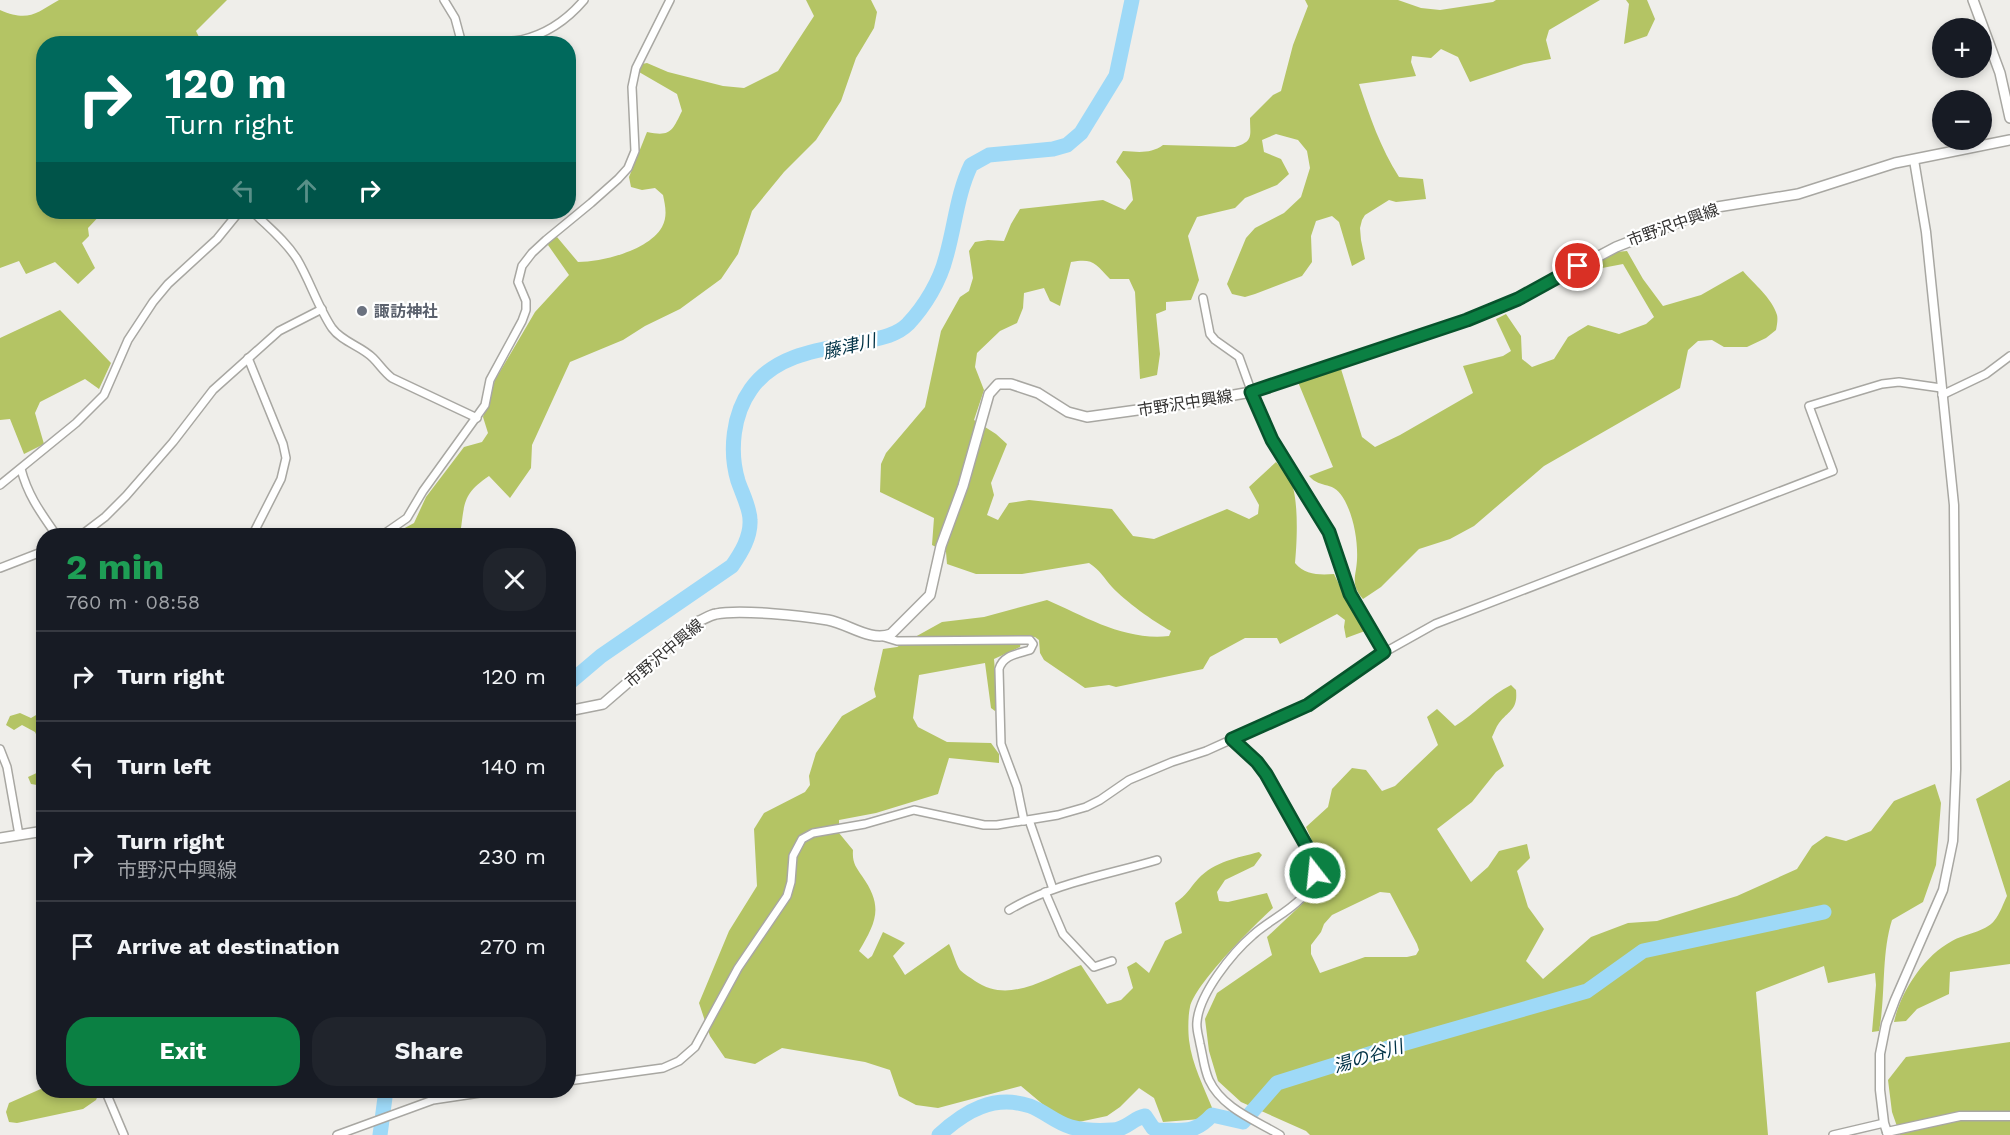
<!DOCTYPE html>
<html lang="en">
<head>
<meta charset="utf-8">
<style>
  :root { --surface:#171b24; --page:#20242c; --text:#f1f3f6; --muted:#9ea1a6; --line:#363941; --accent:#0b8043 }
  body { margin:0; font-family:"Work Sans","Noto Sans JP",sans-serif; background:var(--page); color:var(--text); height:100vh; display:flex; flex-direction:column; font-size:22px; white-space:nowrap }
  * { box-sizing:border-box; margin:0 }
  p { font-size:20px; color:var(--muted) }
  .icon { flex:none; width:33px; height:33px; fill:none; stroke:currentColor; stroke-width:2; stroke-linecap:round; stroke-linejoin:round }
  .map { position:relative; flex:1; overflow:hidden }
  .panel { position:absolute; left:36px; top:528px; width:540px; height:570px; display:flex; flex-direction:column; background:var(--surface); border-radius:24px; box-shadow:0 3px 9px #0003 }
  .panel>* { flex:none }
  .guide { position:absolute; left:36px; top:36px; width:540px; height:183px; border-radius:24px; box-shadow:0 3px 9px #0003; background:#00695c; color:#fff; overflow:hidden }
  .buttons { position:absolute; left:1932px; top:18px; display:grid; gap:12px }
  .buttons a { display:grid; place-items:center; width:60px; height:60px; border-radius:50%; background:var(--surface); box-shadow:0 3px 9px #0003; font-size:30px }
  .pin { position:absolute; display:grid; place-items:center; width:51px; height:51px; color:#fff; margin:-26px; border:3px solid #fff; border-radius:50%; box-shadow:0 2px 6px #0007 }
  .me { position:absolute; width:66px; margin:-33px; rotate:344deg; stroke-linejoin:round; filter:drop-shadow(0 0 4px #0008) }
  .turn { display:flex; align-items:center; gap:21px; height:126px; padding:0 30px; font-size:27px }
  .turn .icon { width:78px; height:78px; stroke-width:2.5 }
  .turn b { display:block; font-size:42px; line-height:51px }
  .lanes { display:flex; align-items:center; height:57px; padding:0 30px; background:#0003; justify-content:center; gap:30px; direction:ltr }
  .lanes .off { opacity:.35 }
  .round { display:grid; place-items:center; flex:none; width:63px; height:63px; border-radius:24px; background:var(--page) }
  .headline { display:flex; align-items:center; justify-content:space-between; height:102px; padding:0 30px }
  h1 { font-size:36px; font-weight:700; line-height:45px; color:#1e9e55 }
  .button { display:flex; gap:12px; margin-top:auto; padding:12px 30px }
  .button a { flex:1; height:69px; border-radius:24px; background:var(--accent); color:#fff; font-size:24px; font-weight:700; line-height:69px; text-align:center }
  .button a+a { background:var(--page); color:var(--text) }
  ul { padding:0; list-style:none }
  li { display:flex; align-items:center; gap:18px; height:90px; padding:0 30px; border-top:2px solid var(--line) }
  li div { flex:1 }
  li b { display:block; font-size:22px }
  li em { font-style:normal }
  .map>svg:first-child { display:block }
  .forest { fill:#b4c464; fill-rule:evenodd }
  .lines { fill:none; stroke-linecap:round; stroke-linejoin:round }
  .river { stroke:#9ed9f7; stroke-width:15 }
  .minor-casing { stroke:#a8a7a2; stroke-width:10 }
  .tertiary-casing { stroke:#a8a7a2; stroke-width:11 }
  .secondary-casing { stroke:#a8a7a2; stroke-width:12 }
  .minor { stroke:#fff; stroke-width:7 }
  .tertiary { stroke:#fff; stroke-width:8 }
  .secondary { stroke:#fff; stroke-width:9 }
  .route-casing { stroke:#07532c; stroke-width:15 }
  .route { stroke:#0b8043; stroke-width:10 }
  .worship-dot { fill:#6b7280; stroke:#fff; stroke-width:2 }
  .labels { text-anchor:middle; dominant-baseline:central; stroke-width:4.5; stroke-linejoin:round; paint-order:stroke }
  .street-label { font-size:16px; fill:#323130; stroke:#fff }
  .worship-label { font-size:16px; font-weight:bold; fill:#5b616d; stroke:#fff; text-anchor:start }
  .water-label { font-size:18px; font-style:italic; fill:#003246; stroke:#fff }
</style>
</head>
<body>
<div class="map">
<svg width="2010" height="1135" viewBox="0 0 2010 1135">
  <rect width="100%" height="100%" fill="#efeeea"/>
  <g class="forest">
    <path d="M 59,0 L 227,0 L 196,31 L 202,43 L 44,44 L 44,212 L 103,212 L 88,228 L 89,236 L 82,243 L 95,268 L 78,284 L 55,262 L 26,274 L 19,261 L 0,268 L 0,10 C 28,22 35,14 59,0 Z"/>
    <path d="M 806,0 L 871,0 L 877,12 L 874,28 L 856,58 L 841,101 L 816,140 L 784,172 L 752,211 L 738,254 L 721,279 L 680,309 L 645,326 L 623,340 L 570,362 L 532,445 L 531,468 L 510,498 L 489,476 C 461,495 465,504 460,535 L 390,536 L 414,523 L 426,497 L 464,447 L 482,442 L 488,433 L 483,417 L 495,380 L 535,312 L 569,275 L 548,245 L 551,240 L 557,237 L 578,262 C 603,262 649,250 662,227 C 668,216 665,205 663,195 L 655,188 L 642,190 L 631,187 L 629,177 L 647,132 C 671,137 672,131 682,111 L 677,94 L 639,72 L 642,64 L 647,63 L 668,72 L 723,86 L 744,88 L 778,71 L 814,16 Z"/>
    <path d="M 1305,0 L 1398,0 L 1421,8 L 1440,10 L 1493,2 L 1496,0 L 1600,0 L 1549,30 L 1546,40 L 1551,59 L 1524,64 L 1470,82 L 1458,57 L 1441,49 L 1431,58 L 1412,56 L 1411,62 L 1416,76 L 1359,84 C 1370,117 1380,147 1399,177 L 1423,179 L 1426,199 L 1396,202 L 1389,200 L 1365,215 L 1362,220 L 1360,228 L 1361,240 L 1365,259 L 1352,266 L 1339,222 L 1332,216 L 1316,221 L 1311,236 L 1312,262 L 1302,276 L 1255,294 L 1245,297 L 1232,294 L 1227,284 L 1246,238 L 1255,228 L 1284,213 L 1301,197 L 1310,168 L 1307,151 L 1298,140 L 1276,134 L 1262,140 L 1264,152 L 1281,159 L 1289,174 L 1277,185 L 1245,198 L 1235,208 L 1197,217 L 1188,236 L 1199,280 L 1191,300 L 1166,302 L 1166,310 L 1156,314 L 1160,354 L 1157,375 L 1140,379 L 1135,292 L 1129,279 L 1110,279 C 1095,263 1093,258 1071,262 L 1060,306 L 1050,301 L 1044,288 L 1024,293 L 1023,308 L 1017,323 L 1000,331 L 977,353 L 975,367 L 984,390 L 974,420 L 996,434 L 1007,444 L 991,483 L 994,495 L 987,515 L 998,520 L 1009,503 L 1029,500 L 1112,509 L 1133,536 L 1154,539 L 1227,509 L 1249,519 L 1258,514 L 1259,505 L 1249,487 L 1276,462 C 1281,468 1288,475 1291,482 C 1299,500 1297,543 1295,563 C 1305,575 1319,575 1334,574 L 1351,609 L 1365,631 L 1346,638 L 1344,627 L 1345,620 L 1337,614 L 1280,644 L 1277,638 L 1245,638 L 1210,657 L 1203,669 L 1116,687 L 1109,685 L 1085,688 L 1044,660 L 1040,653 L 1039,640 L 1035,637 L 1022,636 L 1020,647 L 994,659 L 998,707 L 995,711 L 991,708 L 985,663 L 919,675 L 913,718 L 918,727 L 947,742 L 991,743 L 999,754 L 999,763 L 949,758 L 938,794 L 876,813 L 839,820 L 839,833 L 853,850 C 852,863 856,867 862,876 C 884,907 876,922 859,951 L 868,959 L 872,956 L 883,932 L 905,943 L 893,956 L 905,975 L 949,944 C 953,952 955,962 960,970 C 964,974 971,978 975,981 C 1010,1005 1047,977 1081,965 L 1107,1004 L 1121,1000 L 1133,988 L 1127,967 L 1136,962 L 1149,973 L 1165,941 L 1182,933 L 1175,903 C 1187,895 1189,889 1198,879 C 1215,861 1237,858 1259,852 L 1262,855 L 1254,866 L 1225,880 L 1217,892 L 1219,901 L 1228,902 L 1267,893 L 1273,908 C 1254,925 1195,984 1190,1007 C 1188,1016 1188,1030 1189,1040 C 1192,1065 1204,1087 1213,1110 L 1201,1119 L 1163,1122 L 1154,1098 L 1139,1088 L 1120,1107 L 1107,1116 L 1074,1123 L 1046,1107 L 1021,1086 L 938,1108 L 916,1105 L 899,1096 L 890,1070 L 865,1062 L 782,1048 L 755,1064 L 725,1058 L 710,1036 L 699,1003 L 729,931 L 757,886 L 754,829 L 764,813 L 805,792 L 810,785 L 809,776 L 816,753 L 842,716 L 876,697 L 874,689 L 883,649 L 897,647 L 942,622 L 984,617 L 1047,600 C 1086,617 1125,641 1169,636 L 1171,631 C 1154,622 1125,601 1112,587 C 1104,578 1100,570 1089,563 L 1022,574 L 976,574 L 947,564 L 946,552 L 932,545 L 934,518 L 880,492 L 881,464 L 886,453 L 925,407 L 941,331 L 960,297 L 969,291 L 973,278 L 969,251 L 975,242 L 988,240 L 1004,241 L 1011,224 L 1020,209 L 1103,200 L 1125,210 L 1133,200 L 1130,180 L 1116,162 L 1123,151 C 1138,152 1151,154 1163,145 L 1235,147 C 1254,141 1250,136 1250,118 L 1273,95 L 1281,91 L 1293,45 L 1308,6 Z"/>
    <polygon points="1626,0 1647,0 1655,19 1647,36 1624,44 1629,4"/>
    <path d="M 1627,251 L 1643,279 L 1663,306 L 1701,295 L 1743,271 C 1754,284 1772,298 1777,315 C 1778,319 1777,325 1776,330 L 1766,338 L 1747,347 L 1724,347 L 1712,340 L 1698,341 L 1688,350 L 1680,388 L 1544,466 L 1474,526 L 1450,539 L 1419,549 L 1381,587 L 1363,599 C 1350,584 1356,577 1357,560 C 1358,542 1354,518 1345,501 C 1334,479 1321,490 1309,476 L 1333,467 L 1298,382 L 1341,369 L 1362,437 L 1375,447 L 1400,435 L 1473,393 L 1463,366 L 1503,356 L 1511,351 L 1496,319 L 1506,314 L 1521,336 L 1522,359 L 1532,367 L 1554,359 L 1568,337 L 1588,325 L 1619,334 L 1646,324 L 1654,317 L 1623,264 L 1597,269 L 1596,263 L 1616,252 Z"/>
    <polygon points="60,310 111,363 99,389 85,379 40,402 35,413 44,444 24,454 10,419 0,420 0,338"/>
    <path d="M 1511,685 L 1516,690 C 1518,710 1509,710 1499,723 C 1496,727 1494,733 1492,737 L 1504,766 L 1496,772 L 1472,802 L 1437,829 L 1471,882 L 1488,867 L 1499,851 L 1527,844 L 1530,858 L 1517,871 L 1528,907 L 1544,929 L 1526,961 L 1543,979 L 1591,937 L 1628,923 L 1657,921 L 1737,896 L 1797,869 L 1812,846 L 1826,836 L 1846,841 L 1871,831 L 1894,801 L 1935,784 L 1941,803 L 1936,865 L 1923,902 L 1892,920 C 1881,955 1886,995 1879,1031 L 1872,1032 L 1876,985 L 1875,973 L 1828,983 L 1824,966 L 1756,992 L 1768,1135 L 1310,1135 L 1306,1131 L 1241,1102 L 1218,1081 L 1209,1051 L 1205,1019 L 1217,993 L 1272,955 L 1267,937 L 1318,889 L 1323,866 L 1306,827 L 1328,807 L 1332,789 L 1352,768 L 1366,770 L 1382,791 L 1395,786 L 1438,745 L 1427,717 L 1437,709 L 1455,726 C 1475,714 1490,695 1511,685 ZM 1380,892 L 1390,893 L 1417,944 L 1419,950 L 1416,955 L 1407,957 L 1365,957 L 1320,973 L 1311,954 L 1311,945 L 1321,932 L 1324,924 L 1332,915 Z"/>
    <polygon points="43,711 43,749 35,732 22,725 14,730 6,725 10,716 20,713 31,718"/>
    <polygon points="43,770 43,786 31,784 28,777"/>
    <path d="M 2010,780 L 2010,964 L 1950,972 L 1949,994 L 1917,1009 L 1906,1021 L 1894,1022 C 1901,991 1924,956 1952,941 C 1964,934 1985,932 1994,921 C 2000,914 2003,904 2007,896 L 1976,799 Z"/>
    <polygon points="2010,1042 2010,1135 1900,1135 1892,1112 1888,1080 1906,1057"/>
    <polygon points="43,1088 44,1090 98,1090 99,1093 96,1100 83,1109 17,1123 9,1122 6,1112 9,1103"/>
  </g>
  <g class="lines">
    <g class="river">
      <path d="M 568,684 L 601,656 L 732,566 C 741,553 751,537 750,520 C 750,508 742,493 738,481 C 729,451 733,414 751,389 C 777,352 826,349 866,341 C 881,338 897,335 908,324 C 925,306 940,281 946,257 C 955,226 957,194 971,165 L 989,155 L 1053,149 L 1067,145 L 1081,133 L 1116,76 L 1132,0"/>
      <polyline points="380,1135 386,1090"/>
      <path d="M 939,1135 C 965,1111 994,1094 1030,1106 C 1044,1111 1056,1123 1071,1127 C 1083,1130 1100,1131 1112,1130 C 1126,1130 1133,1118 1145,1116 L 1153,1128 L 1157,1130 C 1182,1130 1194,1135 1212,1115 L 1243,1122 L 1277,1083 L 1395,1046 L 1587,991 L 1643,951 L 1824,912"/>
    </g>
    <defs>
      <g id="minor">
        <polyline points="444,0 455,18 462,44"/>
        <path d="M 474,44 C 490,40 506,43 521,40 C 547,34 567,20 584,0"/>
        <path d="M 253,212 C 268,227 285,240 297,259 C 310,281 318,307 332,328 C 342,342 361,346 373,358 C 380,365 384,372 392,378 L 477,418"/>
        <polyline points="1203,298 1210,334 1215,340 1239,357 1261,418 1272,440 1329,532 1350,594 1385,652"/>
        <polyline points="248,358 283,444 286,458 281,479 252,536"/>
        <polyline points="1942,395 1986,374 2010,356"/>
        <path d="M 21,469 C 28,496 41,513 57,536"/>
        <polyline points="0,485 76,423 104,395 128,340 153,302 168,284 217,239 239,212"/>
        <polyline points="80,536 105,517 126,496 173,442 213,390 279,331 322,309"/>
        <polyline points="381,536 407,518 423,491 485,405 490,380 522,321 526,310 526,301 518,282 522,266 532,253 546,240 591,203 618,179 628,168 635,151 632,87 636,68 670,0"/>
        <polyline points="0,568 44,551"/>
        <path d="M 884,637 L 897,641 L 1030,640 L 1033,644 L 1030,650 C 1017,654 1003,655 999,669 L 1001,744 L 1017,787 L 1024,821"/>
        <path d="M 1232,739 L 1257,762 L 1266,774 C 1278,795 1315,849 1314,871 C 1313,902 1272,917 1253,935 C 1232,953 1199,994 1197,1022 C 1196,1029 1199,1037 1200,1044 C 1203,1056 1204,1069 1209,1080 C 1222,1108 1255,1120 1280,1135"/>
        <polyline points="0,749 7,767 19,835"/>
        <polyline points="1029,820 1053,889"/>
        <polyline points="1045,892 1063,934 1094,967 1112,961"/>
        <path d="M 1009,910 C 1054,883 1107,875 1157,860"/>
        <polyline points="568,1081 663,1068 679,1061 695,1047 738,968 787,896 791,882 793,856 802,839 813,833 865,824 914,810 984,825 997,825 1058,815 1086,807 1100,800 1129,780 1172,762 1206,751 1308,705 1385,652 1435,624 1833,471 1809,406 1882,384 1899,382 1941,388"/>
        <polyline points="105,1090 124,1135"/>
        <polyline points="337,1135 433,1100 500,1090"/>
        <polyline points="1833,1135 1884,1123"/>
      </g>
      <g id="tertiary">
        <polyline points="1887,1132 1960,1116 2010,1116"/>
        <polyline points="1888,1135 1884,1123 1880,1090 1880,1054 1886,1024 1895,1000 1943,890 1953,841 1956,769 1954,505 1926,232 1914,160"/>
      </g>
      <g id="secondary">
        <polyline points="1973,0 2000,73 2010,118"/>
        <path d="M 568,711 L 603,704 L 699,621 C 704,619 710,615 716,614 C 740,609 803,616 828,620 C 849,624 870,642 891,634 L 930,595 L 941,546 L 963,486 L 989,394 L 998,384 L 1011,384 L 1038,393 L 1068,412 L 1087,417 L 1195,402 L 1251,392 L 1467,320 L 1518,299 L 1616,247 L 1717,207 L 1798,194 L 1895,163 L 2010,140"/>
        <polyline points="0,838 44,831"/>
      </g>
    </defs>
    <use href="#minor" class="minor-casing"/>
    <use href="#tertiary" class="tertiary-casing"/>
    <use href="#secondary" class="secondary-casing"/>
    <use href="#minor" class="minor"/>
    <use href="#tertiary" class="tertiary"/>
    <use href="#secondary" class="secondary"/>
  </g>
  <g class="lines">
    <defs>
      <polyline id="route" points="1315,873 1311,854 1266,774 1257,762 1232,739 1308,705 1384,652 1350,594 1329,532 1272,440 1251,392 1467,320 1518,299 1578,266"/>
    </defs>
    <use href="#route" class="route-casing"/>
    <use href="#route" class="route"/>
  </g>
  <circle class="worship-dot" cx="362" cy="311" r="6"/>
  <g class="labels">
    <g class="street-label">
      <text transform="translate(1673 225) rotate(-20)">市野沢中興線</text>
      <text transform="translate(1185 403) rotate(-9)">市野沢中興線</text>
      <text transform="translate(664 653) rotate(-40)">市野沢中興線</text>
    </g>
    <g class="worship-label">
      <text x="374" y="311">諏訪神社</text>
    </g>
    <g class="water-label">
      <text transform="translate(849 346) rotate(-13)">藤津川</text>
      <text transform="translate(1368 1056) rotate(-17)">湯の谷川</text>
    </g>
  </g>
</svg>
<div class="buttons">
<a>+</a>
<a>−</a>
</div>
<div class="pin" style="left:1578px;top:266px;background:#d93025"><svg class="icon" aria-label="arrive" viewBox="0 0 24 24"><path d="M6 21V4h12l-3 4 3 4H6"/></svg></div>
<svg class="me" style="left:1315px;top:873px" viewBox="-20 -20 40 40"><circle r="17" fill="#0b8043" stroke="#fff" stroke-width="3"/><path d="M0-11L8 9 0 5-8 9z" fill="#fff"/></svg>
<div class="guide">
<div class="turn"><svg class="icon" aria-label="right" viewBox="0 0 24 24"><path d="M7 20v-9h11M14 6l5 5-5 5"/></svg><div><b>120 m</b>Turn right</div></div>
<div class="lanes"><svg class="icon off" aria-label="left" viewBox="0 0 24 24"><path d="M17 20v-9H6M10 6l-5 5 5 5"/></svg><svg class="icon off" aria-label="ahead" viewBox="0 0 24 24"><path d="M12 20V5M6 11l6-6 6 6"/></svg><svg class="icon" aria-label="right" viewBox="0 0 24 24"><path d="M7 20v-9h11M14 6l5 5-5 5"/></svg></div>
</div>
<section class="panel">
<div class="headline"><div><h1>2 min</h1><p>760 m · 08:58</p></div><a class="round"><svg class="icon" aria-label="close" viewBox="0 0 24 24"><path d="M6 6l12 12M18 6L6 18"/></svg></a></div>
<ul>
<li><svg class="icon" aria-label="right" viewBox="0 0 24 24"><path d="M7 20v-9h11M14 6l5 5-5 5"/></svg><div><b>Turn right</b></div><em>120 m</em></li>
<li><svg class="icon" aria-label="left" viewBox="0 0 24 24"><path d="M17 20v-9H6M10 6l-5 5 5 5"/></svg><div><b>Turn left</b></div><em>140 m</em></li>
<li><svg class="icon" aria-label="right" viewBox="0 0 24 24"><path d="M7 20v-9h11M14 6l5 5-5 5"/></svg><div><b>Turn right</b><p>市野沢中興線</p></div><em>230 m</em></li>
<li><svg class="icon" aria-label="arrive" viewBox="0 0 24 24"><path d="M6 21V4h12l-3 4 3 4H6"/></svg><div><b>Arrive at destination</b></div><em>270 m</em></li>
</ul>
<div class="button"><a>Exit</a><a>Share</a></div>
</section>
</div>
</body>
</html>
